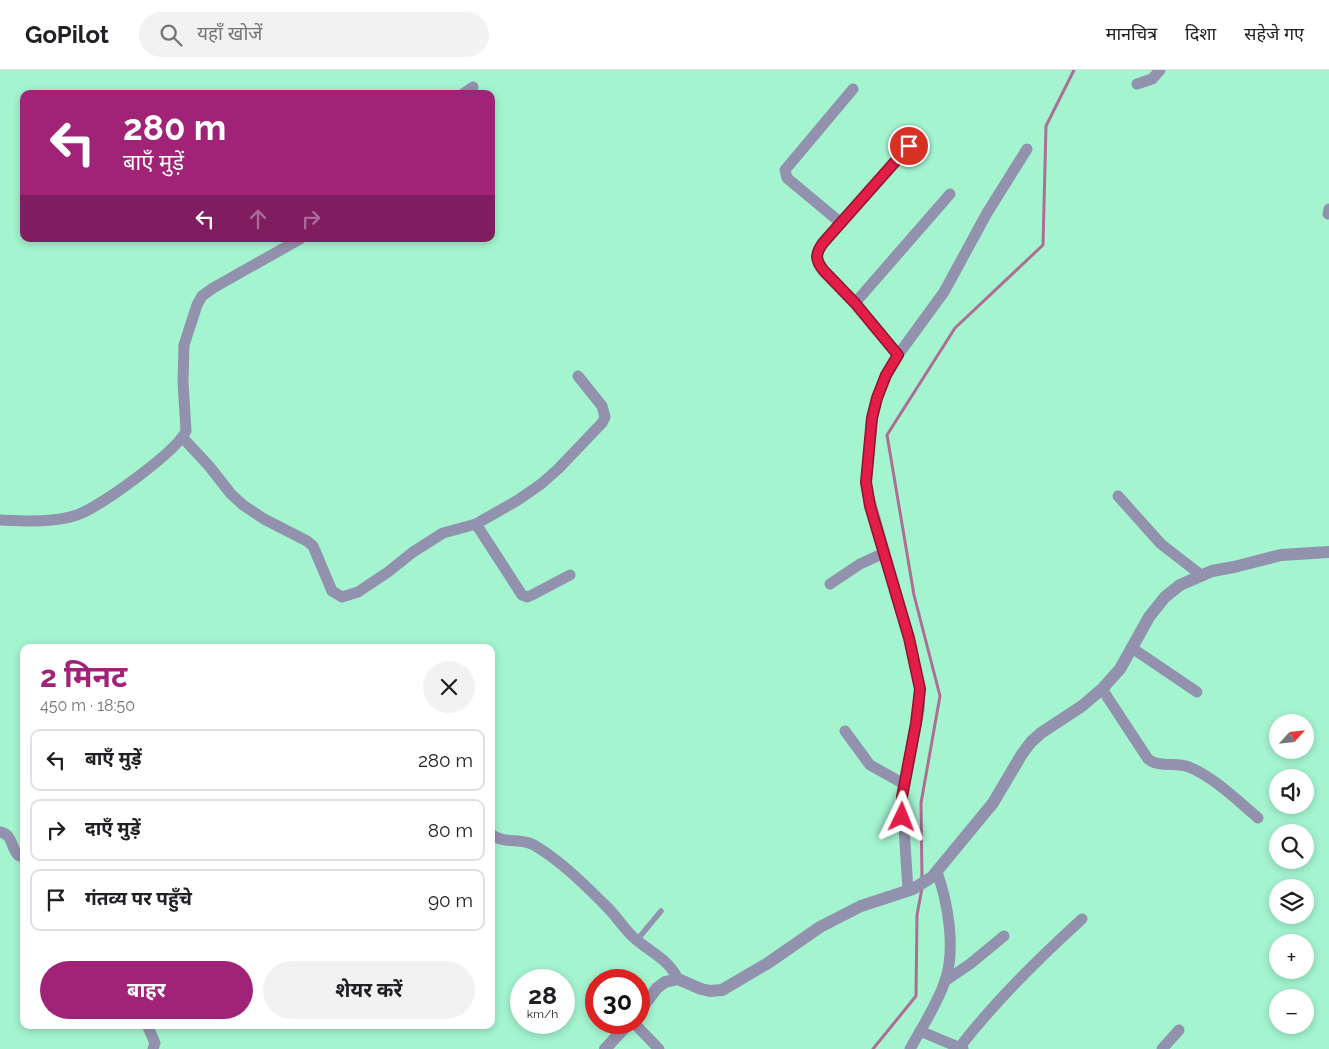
<!DOCTYPE html>
<html lang="hi">
<head>
<meta charset="utf-8">
<style>
  :root { --surface:#fff; --page:#f2f2f2; --text:#202124; --muted:#757577; --line:#e0e0e0; --accent:#a02378 }
  body { margin:0; font-family:Raleway,"Noto Sans Devanagari",sans-serif; background:var(--page); color:var(--text); height:100vh; display:flex; flex-direction:column; font-size:19px; white-space:nowrap }
  * { box-sizing:border-box; margin:0 }
  p { font-size:16px; color:var(--muted) }
  .icon { flex:none; width:28px; height:28px; fill:none; stroke:currentColor; stroke-width:2; stroke-linecap:round; stroke-linejoin:round }
  .map { position:relative; flex:1; overflow:hidden }
  .details { position:absolute; left:20px; top:574px; width:475px; height:385px; display:flex; flex-direction:column; background:var(--surface); border-radius:10px; box-shadow:0 2px 8px #0003 }
  .details>* { flex:none }
  .top-card { position:absolute; left:20px; top:20px; width:475px; height:152px; border-radius:10px; box-shadow:0 2px 8px #0003; background:#a02378; color:#fff; overflow:hidden }
  .needle { width:32px; rotate:63deg }
  .buttons { position:absolute; left:1269px; top:644px; display:grid; gap:10px }
  .buttons a { display:grid; place-items:center; width:45px; height:45px; border-radius:50%; background:var(--surface); box-shadow:0 2px 8px #0003; font-size:25px }
  .speed { position:absolute; left:510px; top:899px; display:flex; gap:10px; font-size:25px; font-weight:700; text-align:center }
  .speed>* { display:grid; place-content:center; width:65px; height:65px; border-radius:50%; background:var(--surface); box-shadow:0 2px 8px #0003; line-height:1 }
  .speed small { font-size:12px; font-weight:400 }
  .speed .limit { border:8px solid #d22; background:#fff; color:#111 }
  .pin { position:absolute; display:grid; place-items:center; width:42px; height:42px; color:#fff; margin:-21px; border:2px solid #fff; border-radius:50%; box-shadow:0 1px 5px #0007 }
  .me { position:absolute; width:55px; margin:-28px; rotate:2deg; stroke-linejoin:round; filter:drop-shadow(0 0 4px #0008) }
  .turn { display:flex; align-items:center; gap:18px; height:105px; padding:0 20px; font-size:22px }
  .turn .icon { width:65px; height:65px; stroke-width:2.5 }
  .turn b { display:block; font-size:35px; line-height:42px }
  .lanes { display:flex; align-items:center; height:48px; padding:0 20px; background:#0003; justify-content:center; gap:25px; direction:ltr }
  .lanes .off { opacity:.35 }
  .round { display:grid; place-items:center; flex:none; width:52px; height:52px; border-radius:26px; background:var(--page) }
  .head { display:flex; align-items:center; justify-content:space-between; height:85px; padding:0 20px }
  h1 { font-size:30px; font-weight:700; line-height:38px; color:var(--accent) }
  .primary-button { display:flex; gap:10px; margin-top:auto; padding:10px 20px }
  .primary-button a { flex:1; height:58px; border-radius:30px; background:var(--accent); color:#fff; font-size:20px; font-weight:700; line-height:58px; text-align:center }
  .primary-button a+a { background:var(--page); color:var(--text) }
  ul { padding:0; list-style:none }
  li { display:flex; align-items:center; gap:15px; height:62px; margin:0 10px 8px; padding:0 10px; border:2px solid var(--line); border-radius:10px }
  li div { flex:1 }
  li b { display:block; font-size:19px }
  li em { font-style:normal }
  header { display:flex; align-items:center; gap:30px; box-sizing:border-box; height:70px; padding:0 25px; background:var(--surface); border-bottom:1px solid var(--line) }
  header strong { font-size:24px }
  nav { display:flex; gap:28px; margin-inline-start:auto; font-size:18px }
  .search { width:350px; height:45px; background:var(--page); display:flex; align-items:center; gap:12px; box-sizing:border-box; padding:0 18px; border-radius:28px; color:var(--muted); font-size:19px }
  .map>svg:first-child { display:block }
  .lines { fill:none; stroke-linecap:round; stroke-linejoin:round }
  .stream { stroke:#ac6e92; stroke-width:3 }
  .service { stroke:#9292ae; stroke-width:5.5 }
  .minor { stroke:#9292ae; stroke-width:11 }
  .tertiary { stroke:#9292ae; stroke-width:12 }
  .route-casing { stroke:#92132f; stroke-width:12 }
  .route { stroke:#e11d48; stroke-width:9 }
</style>
</head>
<body>
<header>
<strong>GoPilot</strong>
<div class="search"><svg class="icon" aria-label="search" viewBox="0 0 24 24"><circle cx="10" cy="10" r="6"/><path d="M15 15l6 6"/></svg>यहाँ खोजें</div>
<nav><a>मानचित्र</a><a>दिशा</a><a>सहेजे गए</a></nav>
</header>
<div class="map">
<svg width="1329" height="979" viewBox="0 0 1329 979">
  <rect width="100%" height="100%" fill="#a4f4d0"/>
  <g class="lines">
    <g class="stream">
      <polyline points="922,809 921,733 940,626 914,525 887,365 955,258 1043,175 1046,56 1074,0"/>
      <polyline points="873,979 916,926 917,845 922,818"/>
    </g>
    <polyline class="service" points="637,870 661,841"/>
    <g class="minor">
      <polyline points="1137,14 1152,9 1160,0"/>
      <polyline points="463,24 473,17"/>
      <polyline points="1328,144 1329,139"/>
      <polyline points="841,153 787,108 785,100 853,19"/>
      <polyline points="855,233 950,124"/>
      <path d="M 898,285 L 855,233 L 824,201 C 815,190 815,184 823,173 L 909,76"/>
      <polyline points="183,368 209,396 231,424 243,435 264,449 307,471 313,476 332,521 342,527 358,522 388,502 413,482 443,463 476,454 518,430 541,414 558,399 602,353 605,347 602,336 578,306"/>
      <polyline points="1118,426 1161,474 1201,505"/>
      <path d="M 0,450 C 24,451 54,453 77,445 C 100,437 176,382 186,361 L 183,312 L 184,275 L 197,235 L 202,226 L 213,218 L 300,169"/>
      <polyline points="476,454 522,525 527,527 532,525 570,505"/>
      <polyline points="830,514 860,494 884,483"/>
      <polyline points="1132,578 1197,622"/>
      <path d="M 1102,619 L 1148,689 C 1159,698 1176,692 1189,697 C 1215,708 1237,730 1258,748"/>
      <polyline points="845,661 870,695 904,714"/>
      <path d="M 0,762 C 14,765 10,778 19,786 L 24,786"/>
      <path d="M 491,764 C 504,775 520,767 534,775 C 561,791 585,815 607,837 C 616,846 623,857 632,866 C 649,882 667,887 678,909"/>
      <polyline points="908,820 902,727 919,640 920,619 909,568 868,424 866,413 872,348 877,328 886,305 898,285 944,222 987,143 1027,79"/>
      <polyline points="945,911 970,894 1004,866"/>
      <polyline points="633,952 659,979"/>
      <polyline points="147,955 155,973 153,979"/>
      <polyline points="920,961 963,979"/>
      <path d="M 959,978 C 995,931 1038,889 1082,849"/>
      <path d="M 910,979 C 922,957 937,935 945,911 C 956,879 948,833 937,802"/>
      <polyline points="1162,979 1179,960"/>
    </g>
    <g class="tertiary">
      <polyline points="639,942 657,918 665,912 678,909 701,919 710,921 722,920 768,893 820,857 861,836 913,819 932,807 993,733 1022,684 1031,672 1041,663 1082,636 1102,619 1120,599 1149,547 1165,527 1180,515 1212,501 1234,497 1281,485 1329,482"/>
      <polyline points="605,979 630,952"/>
    </g>
  </g>
  <g class="lines">
    <defs>
      <path id="route" d="M 902,747 L 902,727 L 916,653 L 920,619 L 909,568 L 870,436 L 866,412 L 872,348 L 877,328 L 886,305 L 898,285 L 855,233 L 824,201 C 815,190 815,184 823,173 L 909,76"/>
    </defs>
    <use href="#route" class="route-casing"/>
    <use href="#route" class="route"/>
  </g>
</svg>
<div class="buttons">
<a><svg class="needle" viewBox="-14 -14 28 28"><path d="M0-13l5 13h-10z" fill="#e53935"/><path d="M0 13l5-13h-10z" fill="#757577"/></svg></a>
<a><svg class="icon" aria-label="sound" viewBox="0 0 24 24"><path d="M4 9h4l5-4v14l-5-4H4zM17 9q2 3 0 6"/></svg></a>
<a><svg class="icon" aria-label="search" viewBox="0 0 24 24"><circle cx="10" cy="10" r="6"/><path d="M15 15l6 6"/></svg></a>
<a><svg class="icon" aria-label="layers" viewBox="0 0 24 24"><path d="M12 4l9 5-9 5-9-5zM3 14l9 5 9-5"/></svg></a>
<a>+</a>
<a>−</a>
</div>
<div class="speed"><div>28<small>km/h</small></div><div class="limit">30</div></div>
<div class="pin" style="left:909px;top:76px;background:#d93025"><svg class="icon" aria-label="arrive" viewBox="0 0 24 24"><path d="M6 21V4h12l-3 4 3 4H6"/></svg></div>
<svg class="me" style="left:902px;top:747px" viewBox="-20 -20 40 40"><path d="M0-17L14 15 0 8-14 15z" fill="#e11d48" stroke="#fff" stroke-width="4"/></svg>
<div class="top-card">
<div class="turn"><svg class="icon" aria-label="left" viewBox="0 0 24 24"><path d="M17 20v-9H6M10 6l-5 5 5 5"/></svg><div><b>280 m</b>बाएँ मुड़ें</div></div>
<div class="lanes"><svg class="icon" aria-label="left" viewBox="0 0 24 24"><path d="M17 20v-9H6M10 6l-5 5 5 5"/></svg><svg class="icon off" aria-label="ahead" viewBox="0 0 24 24"><path d="M12 20V5M6 11l6-6 6 6"/></svg><svg class="icon off" aria-label="right" viewBox="0 0 24 24"><path d="M7 20v-9h11M14 6l5 5-5 5"/></svg></div>
</div>
<section class="details">
<div class="head"><div><h1>2 मिनट</h1><p>450 m · 18:50</p></div><a class="round"><svg class="icon" aria-label="close" viewBox="0 0 24 24"><path d="M6 6l12 12M18 6L6 18"/></svg></a></div>
<ul>
<li><svg class="icon" aria-label="left" viewBox="0 0 24 24"><path d="M17 20v-9H6M10 6l-5 5 5 5"/></svg><div><b>बाएँ मुड़ें</b></div><em>280 m</em></li>
<li><svg class="icon" aria-label="right" viewBox="0 0 24 24"><path d="M7 20v-9h11M14 6l5 5-5 5"/></svg><div><b>दाएँ मुड़ें</b></div><em>80 m</em></li>
<li><svg class="icon" aria-label="arrive" viewBox="0 0 24 24"><path d="M6 21V4h12l-3 4 3 4H6"/></svg><div><b>गंतव्य पर पहुँचे</b></div><em>90 m</em></li>
</ul>
<div class="primary-button"><a>बाहर</a><a>शेयर करें</a></div>
</section>
</div>
</body>
</html>
